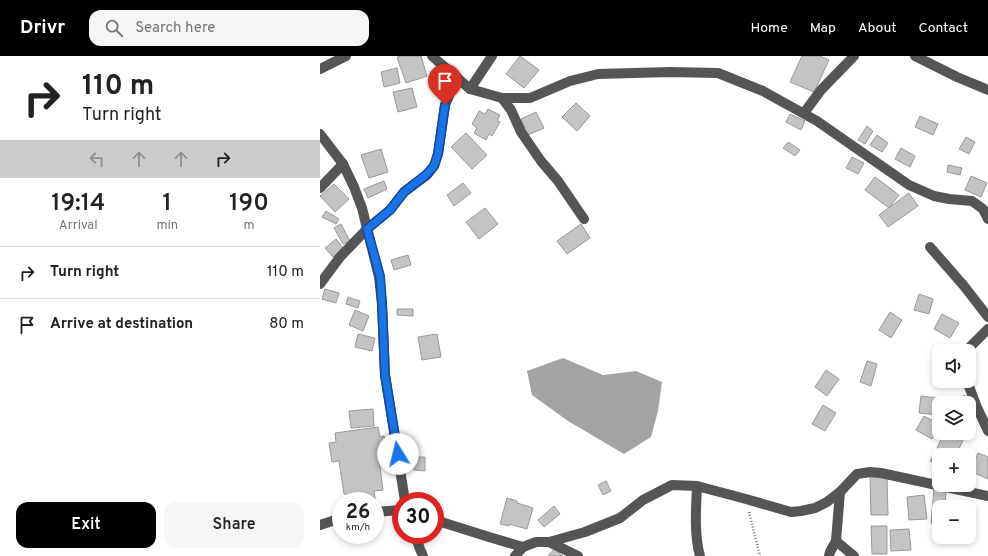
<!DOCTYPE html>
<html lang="en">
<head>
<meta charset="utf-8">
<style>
  :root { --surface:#fff; --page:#f6f6f6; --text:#222; --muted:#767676; --line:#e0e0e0; --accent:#000 }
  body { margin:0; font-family:Overpass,sans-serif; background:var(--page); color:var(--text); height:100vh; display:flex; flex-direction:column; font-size:15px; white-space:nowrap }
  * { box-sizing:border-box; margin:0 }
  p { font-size:13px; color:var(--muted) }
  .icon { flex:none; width:22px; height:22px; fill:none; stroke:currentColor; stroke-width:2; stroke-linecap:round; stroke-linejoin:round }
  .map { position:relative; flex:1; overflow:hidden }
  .side { display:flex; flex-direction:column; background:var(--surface); width:320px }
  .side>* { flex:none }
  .banner { background:#fff; color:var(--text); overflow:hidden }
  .tools { position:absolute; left:612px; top:288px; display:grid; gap:8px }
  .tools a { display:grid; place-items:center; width:44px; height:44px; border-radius:8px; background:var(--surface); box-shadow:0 2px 6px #0003; font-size:20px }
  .speed { position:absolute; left:12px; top:436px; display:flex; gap:8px; font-size:20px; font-weight:700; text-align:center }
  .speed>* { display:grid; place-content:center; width:52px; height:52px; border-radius:50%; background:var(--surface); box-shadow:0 2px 6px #0003; line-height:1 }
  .speed small { font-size:10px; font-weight:400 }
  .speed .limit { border:6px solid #d22; background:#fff; color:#111 }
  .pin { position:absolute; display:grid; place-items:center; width:34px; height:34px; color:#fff; margin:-41px -17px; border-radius:50% 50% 50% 0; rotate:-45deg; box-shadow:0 0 4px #0007 }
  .pin .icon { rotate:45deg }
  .me { position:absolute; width:44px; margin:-22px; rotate:351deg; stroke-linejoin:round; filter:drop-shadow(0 0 3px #0008) }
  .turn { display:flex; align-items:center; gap:14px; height:84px; padding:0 16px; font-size:18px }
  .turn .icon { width:52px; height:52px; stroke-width:2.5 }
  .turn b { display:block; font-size:28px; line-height:34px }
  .lanes { display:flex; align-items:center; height:38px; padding:0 16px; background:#0003; justify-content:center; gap:20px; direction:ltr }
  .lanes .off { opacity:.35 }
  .eta { display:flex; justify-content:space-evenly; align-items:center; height:68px; text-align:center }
  .eta b { font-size:24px; font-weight:600; line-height:28px }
  .action { display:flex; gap:8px; margin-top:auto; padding:8px 16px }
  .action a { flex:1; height:46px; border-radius:12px; background:var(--accent); color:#fff; font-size:16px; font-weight:600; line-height:46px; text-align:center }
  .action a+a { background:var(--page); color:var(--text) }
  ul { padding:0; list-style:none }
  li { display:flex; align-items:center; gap:12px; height:52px; padding:0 16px; border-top:1px solid var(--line) }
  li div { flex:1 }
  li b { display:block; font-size:15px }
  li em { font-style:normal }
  header { display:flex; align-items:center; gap:24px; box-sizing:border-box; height:56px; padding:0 20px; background:var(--accent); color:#fff }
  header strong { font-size:19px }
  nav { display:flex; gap:22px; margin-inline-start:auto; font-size:14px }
  .search { width:280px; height:36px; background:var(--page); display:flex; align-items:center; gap:10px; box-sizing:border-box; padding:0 14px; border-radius:12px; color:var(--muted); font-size:15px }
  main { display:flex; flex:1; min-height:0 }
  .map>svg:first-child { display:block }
  .water { fill:#a3a3a3 }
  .building { fill:#c4c4c4; stroke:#999 }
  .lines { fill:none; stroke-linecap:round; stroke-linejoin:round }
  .path { stroke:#777; stroke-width:2.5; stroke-dasharray:1 2; stroke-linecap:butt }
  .minor { stroke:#555; stroke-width:10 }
  .route-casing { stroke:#114b97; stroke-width:10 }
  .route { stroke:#1a73e8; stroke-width:7 }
</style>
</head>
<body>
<header>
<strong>Drivr</strong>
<div class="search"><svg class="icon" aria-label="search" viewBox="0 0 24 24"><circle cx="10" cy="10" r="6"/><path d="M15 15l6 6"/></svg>Search here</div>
<nav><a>Home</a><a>Map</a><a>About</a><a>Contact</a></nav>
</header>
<main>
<section class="side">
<div class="banner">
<div class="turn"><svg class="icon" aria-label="right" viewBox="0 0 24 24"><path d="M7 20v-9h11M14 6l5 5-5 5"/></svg><div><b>110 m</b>Turn right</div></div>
<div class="lanes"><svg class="icon off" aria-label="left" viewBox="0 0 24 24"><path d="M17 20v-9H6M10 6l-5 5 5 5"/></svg><svg class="icon off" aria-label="ahead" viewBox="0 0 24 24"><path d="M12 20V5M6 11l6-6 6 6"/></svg><svg class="icon off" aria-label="ahead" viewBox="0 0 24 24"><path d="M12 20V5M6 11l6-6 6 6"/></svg><svg class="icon" aria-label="right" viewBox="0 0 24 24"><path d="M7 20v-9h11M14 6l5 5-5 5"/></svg></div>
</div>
<div class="eta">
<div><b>19:14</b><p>Arrival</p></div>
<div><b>1</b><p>min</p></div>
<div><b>190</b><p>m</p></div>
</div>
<ul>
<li><svg class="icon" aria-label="right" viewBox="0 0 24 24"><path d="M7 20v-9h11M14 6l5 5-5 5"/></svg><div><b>Turn right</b></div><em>110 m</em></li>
<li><svg class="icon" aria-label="arrive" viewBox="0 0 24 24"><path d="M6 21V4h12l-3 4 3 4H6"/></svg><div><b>Arrive at destination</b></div><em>80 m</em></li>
</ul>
<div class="action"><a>Exit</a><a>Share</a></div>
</section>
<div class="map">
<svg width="668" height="500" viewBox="0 0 668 500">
  <rect width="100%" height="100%" fill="#fff"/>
  <polygon class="water" points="243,302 283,319 316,315 342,326 338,355 331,381 304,398 248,365 212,339 207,315"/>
  <g class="building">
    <polygon points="81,0 101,0 107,20 86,27 77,1"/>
    <polygon points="200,0 219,14 204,32 186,18"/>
    <polygon points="482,0 500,0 509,4 494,36 470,26"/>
    <polygon points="77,12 80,27 64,31 61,16"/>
    <polygon points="92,32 97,51 78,56 73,36"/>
    <polygon points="256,47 270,60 257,75 242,61"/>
    <polygon points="168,53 180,59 177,65 180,66 172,80 169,78 166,84 154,77 157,72 152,68 159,55 165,58"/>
    <polygon points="216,56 224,72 208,79 201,63"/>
    <polygon points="470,58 485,65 481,74 466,66"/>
    <polygon points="600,60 618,68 613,79 595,71"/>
    <polygon points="547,70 553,75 545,88 538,84"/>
    <polygon points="146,77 167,99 152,113 131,91"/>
    <polygon points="557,79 568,87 562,96 550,89"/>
    <polygon points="646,81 655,86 649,98 639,93"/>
    <polygon points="468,86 480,94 475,100 463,92"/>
    <polygon points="581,92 595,100 590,111 575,103"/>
    <polygon points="61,93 68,116 49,122 41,99"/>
    <polygon points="532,101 544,107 538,118 526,112"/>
    <polygon points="628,109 642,112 640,119 627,116"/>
    <polygon points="651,120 667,127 661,141 645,134"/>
    <polygon points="555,121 579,139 569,152 545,134"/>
    <polygon points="64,125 67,133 48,142 44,133"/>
    <polygon points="143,127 151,137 134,150 127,139"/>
    <polygon points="14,128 29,143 15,156 0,140"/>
    <polygon points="589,137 598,150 568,171 559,159"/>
    <polygon points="165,152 178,168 159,183 146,166"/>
    <polygon points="6,155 19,163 16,168 2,161"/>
    <polygon points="21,168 30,185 23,188 14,172"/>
    <polygon points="261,168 270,182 247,198 237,185"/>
    <polygon points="16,183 23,192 13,201 5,192"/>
    <polygon points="88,199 91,209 74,214 71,204"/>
    <polygon points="5,233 19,237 16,247 2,243"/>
    <polygon points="599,238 613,243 609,258 594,254"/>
    <polygon points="28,241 40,245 38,252 26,248"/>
    <polygon points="77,253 93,253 93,260 77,259"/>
    <polygon points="35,254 49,260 43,275 29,269"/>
    <polygon points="570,256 582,264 571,282 559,274"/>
    <polygon points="622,258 639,267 630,282 614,273"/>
    <polygon points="38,278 55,282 52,295 35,291"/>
    <polygon points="117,278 121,301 102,304 98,281"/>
    <polygon points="547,305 557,308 551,330 540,326"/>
    <polygon points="506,314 519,323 507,340 495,331"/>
    <polygon points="644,339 653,347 649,352 649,347 637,347"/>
    <polygon points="601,340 626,343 626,347 619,347 619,359 599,357"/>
    <polygon points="503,349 516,357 505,375 492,368"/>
    <polygon points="53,353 54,370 31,372 29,355"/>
    <polygon points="604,360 619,368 619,371 612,383 596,374"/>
    <polygon points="58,371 60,381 64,380 68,402 59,403 63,434 54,435 56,449 55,449 55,445 27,445 26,438 24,438 19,405 12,406 9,387 16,386 15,377"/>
    <polygon points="624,377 639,377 645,380 636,399 632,399 617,392"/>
    <polygon points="616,394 625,399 619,399 619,410 610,405"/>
    <polygon points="658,397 668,401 668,423 650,415"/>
    <polygon points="94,401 105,401 105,415 94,414"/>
    <polygon points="550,421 567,421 568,459 551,459"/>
    <polygon points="286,425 291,435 283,439 278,429"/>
    <polygon points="614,432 626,433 625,451 619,451 619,468 611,467"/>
    <polygon points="604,439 607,463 589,464 587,441"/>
    <polygon points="187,442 197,445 197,447 213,452 207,473 189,468 189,470 180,468"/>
    <polygon points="630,446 650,447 650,468 649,451 630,451"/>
    <polygon points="234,450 240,458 224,471 218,464"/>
    <polygon points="551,470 567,470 567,498 552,498"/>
    <polygon points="589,473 591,494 571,495 570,474"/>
    <polygon points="234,493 243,500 228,500"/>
  </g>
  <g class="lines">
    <polyline class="path" points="429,456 440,500"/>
    <g class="minor">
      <polyline points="112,0 150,33 182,42 210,42 250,25 278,18 350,16 398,17 443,35 497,65 589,129 614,140 629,143 652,145 663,153 668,163"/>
      <polyline points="595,0 637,21 668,34"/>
      <polyline points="0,13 26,0"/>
      <polyline points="150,33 172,0"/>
      <polyline points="182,42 191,54 201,76 221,105 238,125 264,163"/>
      <polyline points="484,57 501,34 534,0"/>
      <polyline points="0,78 23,108 34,131 42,152 59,221 62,248 65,319 85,445"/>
      <polyline points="0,132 23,108"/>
      <polyline points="610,191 644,230 668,261"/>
      <polyline points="0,228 20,201 47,173 70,154 84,136 107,119 114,110 118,98 125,49 137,21"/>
      <polyline points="646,295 668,273"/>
      <polyline points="647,325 656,349 668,375"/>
      <path d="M 377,430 C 376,452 374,479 380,500"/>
      <polyline points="55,456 81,454"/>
      <polyline points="115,464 169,481 203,491"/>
      <polyline points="0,469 21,462"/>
      <polyline points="95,479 100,493 103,500"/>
      <polyline points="516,485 534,500"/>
      <polyline points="229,486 258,500"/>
      <polyline points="195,500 203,491 216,486 229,486 265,476 300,462 323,444 352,429 377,430 426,443 471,456 481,455 495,452 507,446 520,436 537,418 550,416 561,417 668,440"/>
      <polyline points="509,500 510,496 516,485 520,436"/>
    </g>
  </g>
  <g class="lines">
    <defs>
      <polyline id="route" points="78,398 65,319 62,248 60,220 47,173 70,154 84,136 106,119 114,110 118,98 125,49"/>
    </defs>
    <use href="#route" class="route-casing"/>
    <use href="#route" class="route"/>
  </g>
</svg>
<div class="tools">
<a><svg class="icon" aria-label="sound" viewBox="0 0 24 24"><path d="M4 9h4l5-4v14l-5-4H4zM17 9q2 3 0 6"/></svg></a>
<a><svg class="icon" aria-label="layers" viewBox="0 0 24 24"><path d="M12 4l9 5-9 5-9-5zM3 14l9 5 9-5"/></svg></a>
<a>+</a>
<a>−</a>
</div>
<div class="speed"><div>26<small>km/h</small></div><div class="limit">30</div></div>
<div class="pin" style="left:125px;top:49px;background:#d93025"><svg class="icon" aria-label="arrive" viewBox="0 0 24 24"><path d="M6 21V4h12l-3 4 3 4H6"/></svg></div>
<svg class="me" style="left:78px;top:398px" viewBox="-20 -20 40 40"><circle r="19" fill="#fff"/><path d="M0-13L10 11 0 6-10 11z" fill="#1a73e8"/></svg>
</div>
</main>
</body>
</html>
